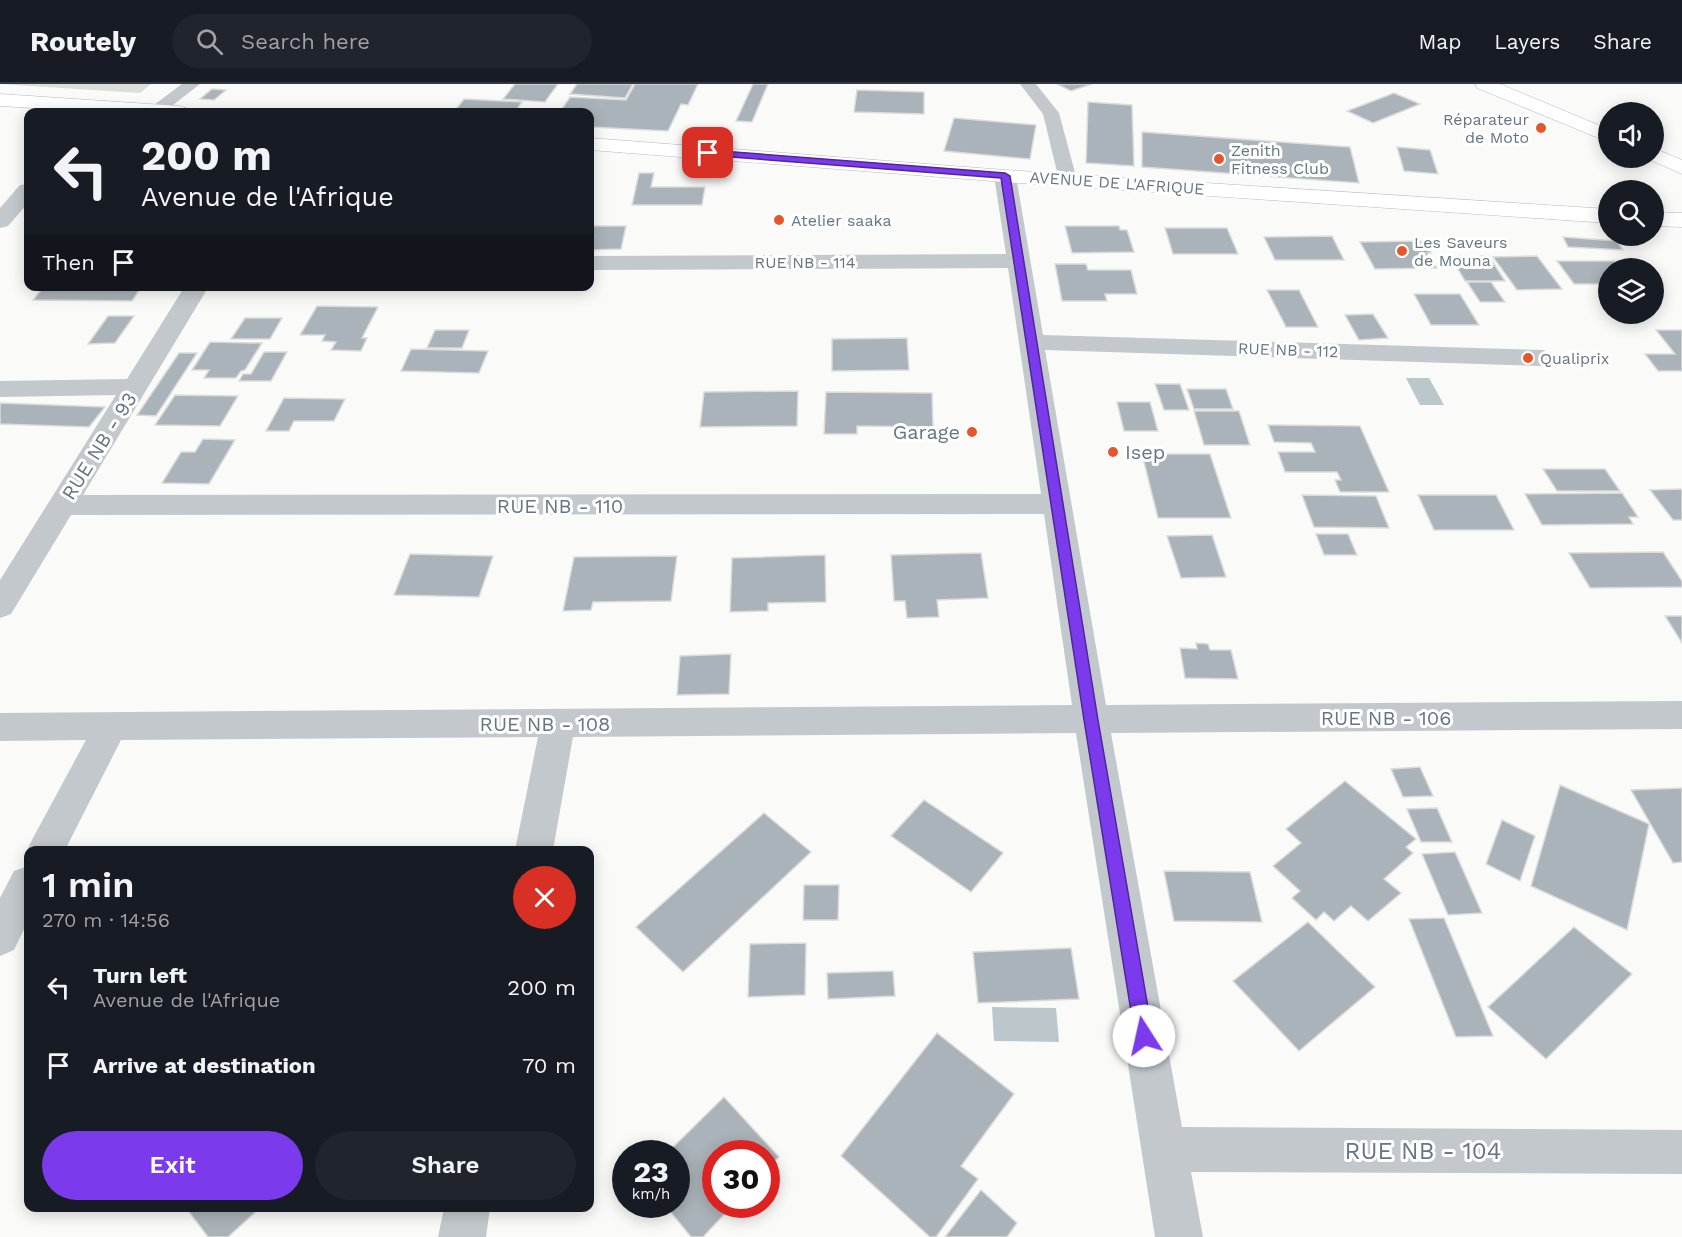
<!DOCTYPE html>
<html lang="en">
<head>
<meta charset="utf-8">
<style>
  :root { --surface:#171b24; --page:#20242c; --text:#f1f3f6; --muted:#9ea1a6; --line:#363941; --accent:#7c3aed }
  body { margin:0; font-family:"Work Sans",sans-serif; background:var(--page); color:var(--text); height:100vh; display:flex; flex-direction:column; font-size:22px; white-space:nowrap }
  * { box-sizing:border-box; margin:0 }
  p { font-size:20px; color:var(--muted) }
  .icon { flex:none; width:33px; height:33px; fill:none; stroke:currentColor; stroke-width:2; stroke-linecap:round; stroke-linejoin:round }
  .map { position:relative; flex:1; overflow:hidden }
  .sheet { position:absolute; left:24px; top:762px; width:570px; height:366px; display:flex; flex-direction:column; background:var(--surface); border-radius:12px; box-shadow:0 3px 15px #0003 }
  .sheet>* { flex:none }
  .banner { position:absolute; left:24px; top:24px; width:570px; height:183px; border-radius:12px; box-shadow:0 3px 15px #0003; background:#171b24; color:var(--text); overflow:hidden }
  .controls { position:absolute; left:1598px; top:18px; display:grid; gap:12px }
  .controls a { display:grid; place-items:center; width:66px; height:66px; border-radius:50%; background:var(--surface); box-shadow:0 3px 15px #0003; font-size:30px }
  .speed { position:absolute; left:612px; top:1056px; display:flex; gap:12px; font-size:30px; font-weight:700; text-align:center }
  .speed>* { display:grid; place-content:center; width:78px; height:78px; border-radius:50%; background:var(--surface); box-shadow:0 3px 15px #0003; line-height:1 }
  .speed small { font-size:15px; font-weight:400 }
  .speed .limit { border:9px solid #d22; background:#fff; color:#111 }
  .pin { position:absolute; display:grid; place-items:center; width:51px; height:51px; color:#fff; margin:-26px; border-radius:12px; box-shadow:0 3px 9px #0006 }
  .me { position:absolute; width:66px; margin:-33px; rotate:350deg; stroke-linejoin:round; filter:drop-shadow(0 0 4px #0008) }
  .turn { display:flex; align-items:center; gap:21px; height:126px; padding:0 18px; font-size:27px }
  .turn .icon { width:78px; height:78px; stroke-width:2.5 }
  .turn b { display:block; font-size:42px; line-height:51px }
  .then { display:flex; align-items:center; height:57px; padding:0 18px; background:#0003; gap:12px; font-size:22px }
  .round { display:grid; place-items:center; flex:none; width:63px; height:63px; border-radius:32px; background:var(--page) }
  .headline { display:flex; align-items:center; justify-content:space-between; height:102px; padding:0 18px }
  h1 { font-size:36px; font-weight:600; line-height:45px }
  .button { display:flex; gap:12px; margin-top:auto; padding:12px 18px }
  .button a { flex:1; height:69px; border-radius:36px; background:var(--accent); color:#fff; font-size:24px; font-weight:600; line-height:69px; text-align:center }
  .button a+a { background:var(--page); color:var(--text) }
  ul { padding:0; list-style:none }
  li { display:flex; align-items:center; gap:18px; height:78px; padding:0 18px }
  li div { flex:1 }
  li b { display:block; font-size:22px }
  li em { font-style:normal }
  header { display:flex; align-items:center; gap:36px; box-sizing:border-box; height:84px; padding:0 30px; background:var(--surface); border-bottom:2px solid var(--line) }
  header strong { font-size:28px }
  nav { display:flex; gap:33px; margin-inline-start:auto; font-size:21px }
  .search { width:420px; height:54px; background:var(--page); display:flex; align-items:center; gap:15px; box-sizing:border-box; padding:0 21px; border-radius:33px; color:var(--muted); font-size:22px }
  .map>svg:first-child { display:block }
  .green { fill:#dadfd7 }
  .water { fill:#bbc7cb }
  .building { fill:#aab3b9; stroke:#dcdcda; stroke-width:1.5 }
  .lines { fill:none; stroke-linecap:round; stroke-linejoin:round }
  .secondary-casing { stroke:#b3babf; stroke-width:1 }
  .lane { fill:#c3c8cc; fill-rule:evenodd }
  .street { fill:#c3c8cc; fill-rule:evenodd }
  .secondary { fill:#fff; fill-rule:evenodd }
  .route { fill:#7c3aed; stroke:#51269a; stroke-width:1.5 }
  .poi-dot { fill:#e4572e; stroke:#fff; stroke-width:2 }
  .labels { text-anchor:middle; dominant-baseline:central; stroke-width:6; stroke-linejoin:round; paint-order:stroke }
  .far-poi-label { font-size:16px; fill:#657683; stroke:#fff; text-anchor:start }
  .far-street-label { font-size:16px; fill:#657683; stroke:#fff }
  .poi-label { font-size:20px; fill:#657683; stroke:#fff; text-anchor:end }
  .street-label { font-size:20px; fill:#657683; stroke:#fff }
  .near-street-label { font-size:24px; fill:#657683; stroke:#fff }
</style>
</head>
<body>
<header>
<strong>Routely</strong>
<div class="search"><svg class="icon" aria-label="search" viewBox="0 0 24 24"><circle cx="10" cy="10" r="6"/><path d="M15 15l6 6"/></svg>Search here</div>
<nav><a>Map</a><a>Layers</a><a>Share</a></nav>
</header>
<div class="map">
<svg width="1682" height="1153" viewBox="0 0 1682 1153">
  <rect width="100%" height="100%" fill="#fafaf8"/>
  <polygon class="green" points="0,0 151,0 140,9"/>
  <g class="water">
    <polygon points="1406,294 1429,294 1444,321 1420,321"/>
    <polygon points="992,923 1056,924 1059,958 994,957"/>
  </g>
  <g class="building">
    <polygon points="515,0 558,0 545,18 503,15"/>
    <polygon points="577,0 633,0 625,14 570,10"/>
    <polygon points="635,0 698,0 688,21 681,20 668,47 590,43 590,28 560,28 570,13 626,16"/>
    <polygon points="753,0 768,0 752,38 736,37"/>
    <polygon points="1057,0 1092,0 1071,7"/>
    <polygon points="212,5 226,6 214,16 200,15"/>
    <polygon points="857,6 924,8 924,30 854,28"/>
    <polygon points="1394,9 1420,20 1373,39 1347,27"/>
    <polygon points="464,15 522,18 515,28 454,28"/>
    <polygon points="1088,18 1132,21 1134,82 1086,79"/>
    <polygon points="954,34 1036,41 1030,75 944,67"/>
    <polygon points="1142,48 1350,63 1359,99 1142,83"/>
    <polygon points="1397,63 1430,66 1438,90 1404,87"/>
    <polygon points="639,89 654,89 651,103 705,103 702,121 632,121"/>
    <polygon points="590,142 626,142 621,165 590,166"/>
    <polygon points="1065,142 1119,142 1120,146 1127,146 1134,168 1072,169"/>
    <polygon points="1165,144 1227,144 1238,170 1173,170"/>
    <polygon points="1332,152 1344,176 1275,176 1264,153"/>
    <polygon points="1563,153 1617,157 1623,166 1568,163"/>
    <polygon points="1423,157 1431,169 1427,169 1437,184 1375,185 1360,158"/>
    <polygon points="1450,172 1489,172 1505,197 1465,197"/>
    <polygon points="1537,172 1562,205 1517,206 1493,173"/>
    <polygon points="1557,177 1618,177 1624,184 1608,184 1608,200 1574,200"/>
    <polygon points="1055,180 1086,180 1088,186 1131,186 1137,210 1105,210 1107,217 1062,217"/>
    <polygon points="1467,198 1491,198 1505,218 1480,218"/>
    <polygon points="44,202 142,202 132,217 33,216"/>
    <polygon points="1267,206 1299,206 1318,243 1286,243"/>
    <polygon points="1414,210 1460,210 1479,241 1431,241"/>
    <polygon points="317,222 378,223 362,254 367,254 361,267 331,266 336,258 322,257 325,251 300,251"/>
    <polygon points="1373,230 1388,254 1359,256 1345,231"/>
    <polygon points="108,232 134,232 115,259 88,260"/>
    <polygon points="245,234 282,234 270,255 231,255"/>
    <polygon points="435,246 469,246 462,264 427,264"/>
    <polygon points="1656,246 1682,246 1682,287 1658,287 1645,270 1675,270"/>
    <polygon points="907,254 909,286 832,287 832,255"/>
    <polygon points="210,258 262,259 245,286 241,287 236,294 204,294 209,286 192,286"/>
    <polygon points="411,265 488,267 479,289 401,287"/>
    <polygon points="264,268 287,268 271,297 239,297 243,290 251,290"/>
    <polygon points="179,269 197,269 156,332 137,331"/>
    <polygon points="1155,300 1180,300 1189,326 1164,326"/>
    <polygon points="1187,305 1226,305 1233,325 1194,325"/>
    <polygon points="798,307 797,342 700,343 704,308"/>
    <polygon points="826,308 932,309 933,343 857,342 857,350 824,350"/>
    <polygon points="175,311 238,312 220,342 155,341"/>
    <polygon points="284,314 345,315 334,337 294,337 289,347 266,347"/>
    <polygon points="1117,318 1150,318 1158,347 1124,347"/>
    <polygon points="0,319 105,323 89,343 0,340"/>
    <polygon points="1194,327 1239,327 1250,361 1204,361"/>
    <polygon points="1268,341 1360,342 1389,408 1340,408 1335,396 1341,396 1337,388 1285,388 1278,368 1315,368 1311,359 1274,358"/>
    <polygon points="203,355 235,356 209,400 162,399 181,368 195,368"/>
    <polygon points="1142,370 1210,370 1231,434 1158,434"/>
    <polygon points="1543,385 1605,385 1620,407 1557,407"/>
    <polygon points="1682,405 1682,436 1673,436 1650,406"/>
    <polygon points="1622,409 1638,433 1629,433 1633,440 1542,441 1525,410"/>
    <polygon points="1302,411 1376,412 1389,444 1314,443"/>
    <polygon points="1418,411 1496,411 1514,446 1434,446"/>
    <polygon points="1316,450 1348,450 1357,471 1324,471"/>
    <polygon points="1212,451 1226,493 1181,494 1167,452"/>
    <polygon points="1663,468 1682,497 1682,503 1590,504 1569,469"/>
    <polygon points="981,469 988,514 937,516 939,533 907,534 905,517 894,517 891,471"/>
    <polygon points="410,470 493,472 479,513 394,511"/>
    <polygon points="825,471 826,518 768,519 768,527 730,528 732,474"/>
    <polygon points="677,472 671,517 593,518 591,526 563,527 574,473"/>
    <polygon points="1665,532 1682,532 1682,559"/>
    <polygon points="1196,559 1208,560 1210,566 1231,566 1238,595 1185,594 1180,564 1197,565"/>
    <polygon points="731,570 729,610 677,611 680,572"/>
    <polygon points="1420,683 1433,712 1403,713 1391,685"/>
    <polygon points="1345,697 1416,755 1406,763 1413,769 1384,795 1401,809 1368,837 1351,822 1334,837 1324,828 1316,836 1292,814 1300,807 1273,782 1301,759 1286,745"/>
    <polygon points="1560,701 1649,740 1627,846 1531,802"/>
    <polygon points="1682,704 1682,778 1673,779 1631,706"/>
    <polygon points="924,716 1003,769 971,808 891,752"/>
    <polygon points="1437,724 1452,758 1421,758 1407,725"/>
    <polygon points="764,729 811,768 683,888 636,843"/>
    <polygon points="1502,736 1535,752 1520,797 1486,780"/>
    <polygon points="1455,768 1482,829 1448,831 1422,770"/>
    <polygon points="1164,787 1250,788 1262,838 1174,837"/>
    <polygon points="804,801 839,801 838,836 803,836"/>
    <polygon points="1444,834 1493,952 1456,953 1409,835"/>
    <polygon points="1308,838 1375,903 1299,967 1233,897"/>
    <polygon points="1574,843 1632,890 1546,975 1488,923"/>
    <polygon points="806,859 805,911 748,913 750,860"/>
    <polygon points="1071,864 1079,915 978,919 973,868"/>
    <polygon points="893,887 895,912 828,915 827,889"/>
    <polygon points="937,949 1014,1010 961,1082 978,1095 936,1153 930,1153 841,1072"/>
    <polygon points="724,1013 779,1073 766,1086 766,1070 716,1070 716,1120 734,1120 703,1153 691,1153 664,1120 676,1120 676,1070 666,1070"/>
    <polygon points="981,1106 1017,1139 1007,1153 945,1153"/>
    <polygon points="186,1124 260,1124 228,1153 208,1153"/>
  </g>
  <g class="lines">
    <defs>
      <g id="secondary">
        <polygon points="1475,0 1500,0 1608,45 1608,58 1477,4"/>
        <polygon points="0,10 179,22 186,24 189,28 99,28 0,22"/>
        <polygon points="590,54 1005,86 1608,125 1608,139 1005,98 590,66"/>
        <polygon points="1653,64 1682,76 1682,90 1646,74 1653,74"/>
        <polygon points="1653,128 1682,129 1682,143 1653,142"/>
      </g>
    </defs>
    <use href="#secondary" class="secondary-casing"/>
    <g class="lane">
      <polygon points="182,0 200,0 164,28 149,28 150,24"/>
      <polygon points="1020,0 1036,0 1059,29 1077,96 1074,100 1062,100 1059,96 1043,30"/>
    </g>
    <g class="street">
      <polygon points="1005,86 1012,88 1016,92 1043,251 1543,266 1552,269 1556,274 1552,279 1543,282 1045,266 1106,621 1682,617 1682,645 1111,649 1182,1043 1682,1046 1682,1090 1191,1088 1203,1153 1155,1153 1076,649 573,653 553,766 515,766 538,653 121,656 65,766 28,766 28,769 27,766 33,754 86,656 0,657 0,629 1072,621 1044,430 71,431 11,530 0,534 0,496 116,311 0,313 0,297 127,295 185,202 209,202 83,411 1041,410 1008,184 590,186 590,172 1006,170 994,92 998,88"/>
      <polygon points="28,100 28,119 8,142 0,144 0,124 20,101"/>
      <polygon points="28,782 28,837 14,866 0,872 0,814 14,787"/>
      <polygon points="444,1124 490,1124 486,1153 438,1153"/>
    </g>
    <use href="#secondary" class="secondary"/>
  </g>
  <polygon class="route" points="708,66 1005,89 1010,92 1098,636 1153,952 1150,958 1144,961 1138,958 1135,952 1084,636 1001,94 705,71 703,69"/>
  <g class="poi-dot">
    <circle cx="1541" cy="44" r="6"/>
    <circle cx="1219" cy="75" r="6"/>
    <circle cx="779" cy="136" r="6"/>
    <circle cx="1402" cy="167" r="6"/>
    <circle cx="1528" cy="274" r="6"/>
    <circle cx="972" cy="348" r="6"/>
    <circle cx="1113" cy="368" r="6"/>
  </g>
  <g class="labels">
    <g class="far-poi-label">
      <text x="1529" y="35" text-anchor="end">Réparateur<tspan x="1529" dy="18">de Moto</tspan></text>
      <text x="1231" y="66">Zenith<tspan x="1231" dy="18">Fitness Club</tspan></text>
      <text x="791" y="136">Atelier saaka</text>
      <text x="1414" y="158">Les Saveurs<tspan x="1414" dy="18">de Mouna</tspan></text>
      <text x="1540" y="274">Qualiprix</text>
    </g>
    <g class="far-street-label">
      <text transform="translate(1117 99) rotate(4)">AVENUE DE L'AFRIQUE</text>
      <text x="805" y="178">RUE NB - 114</text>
      <text transform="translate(1288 266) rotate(2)">RUE NB - 112</text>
    </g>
    <g class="poi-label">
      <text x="960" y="348">Garage</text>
      <text x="1125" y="368" text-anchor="start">Isep</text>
    </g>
    <g class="street-label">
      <text transform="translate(99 362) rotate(-58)">RUE NB - 93</text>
      <text x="560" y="422">RUE NB - 110</text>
      <text x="1386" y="634">RUE NB - 106</text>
      <text x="545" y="640">RUE NB - 108</text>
    </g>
    <g class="near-street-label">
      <text x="1423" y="1067">RUE NB - 104</text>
    </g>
  </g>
</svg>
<div class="controls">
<a><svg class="icon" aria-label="sound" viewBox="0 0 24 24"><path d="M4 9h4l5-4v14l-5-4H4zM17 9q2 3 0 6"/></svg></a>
<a><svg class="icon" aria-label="search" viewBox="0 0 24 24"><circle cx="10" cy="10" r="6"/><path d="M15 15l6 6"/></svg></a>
<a><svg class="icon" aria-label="layers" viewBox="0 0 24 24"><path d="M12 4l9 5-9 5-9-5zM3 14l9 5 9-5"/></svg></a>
</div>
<div class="speed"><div>23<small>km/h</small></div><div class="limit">30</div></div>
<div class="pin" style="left:708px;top:69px;background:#d93025"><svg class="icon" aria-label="arrive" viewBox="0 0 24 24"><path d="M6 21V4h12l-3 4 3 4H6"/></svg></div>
<svg class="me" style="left:1144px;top:952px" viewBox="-20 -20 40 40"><circle r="19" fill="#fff"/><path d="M0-13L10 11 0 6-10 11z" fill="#7c3aed"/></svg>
<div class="banner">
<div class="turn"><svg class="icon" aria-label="left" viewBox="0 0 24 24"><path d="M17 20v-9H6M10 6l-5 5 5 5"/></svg><div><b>200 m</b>Avenue de l'Afrique</div></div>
<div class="then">Then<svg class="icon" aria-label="arrive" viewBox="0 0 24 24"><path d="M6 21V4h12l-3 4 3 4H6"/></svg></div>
</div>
<section class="sheet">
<div class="headline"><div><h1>1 min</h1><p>270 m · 14:56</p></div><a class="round" style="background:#d93025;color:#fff"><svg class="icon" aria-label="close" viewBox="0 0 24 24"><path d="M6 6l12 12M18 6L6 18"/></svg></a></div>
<ul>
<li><svg class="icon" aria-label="left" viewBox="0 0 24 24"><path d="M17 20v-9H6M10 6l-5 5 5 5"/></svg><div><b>Turn left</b><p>Avenue de l'Afrique</p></div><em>200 m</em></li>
<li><svg class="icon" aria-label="arrive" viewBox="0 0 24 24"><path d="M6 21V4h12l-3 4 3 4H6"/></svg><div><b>Arrive at destination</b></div><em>70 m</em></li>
</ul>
<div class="button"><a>Exit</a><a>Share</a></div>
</section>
</div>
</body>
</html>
